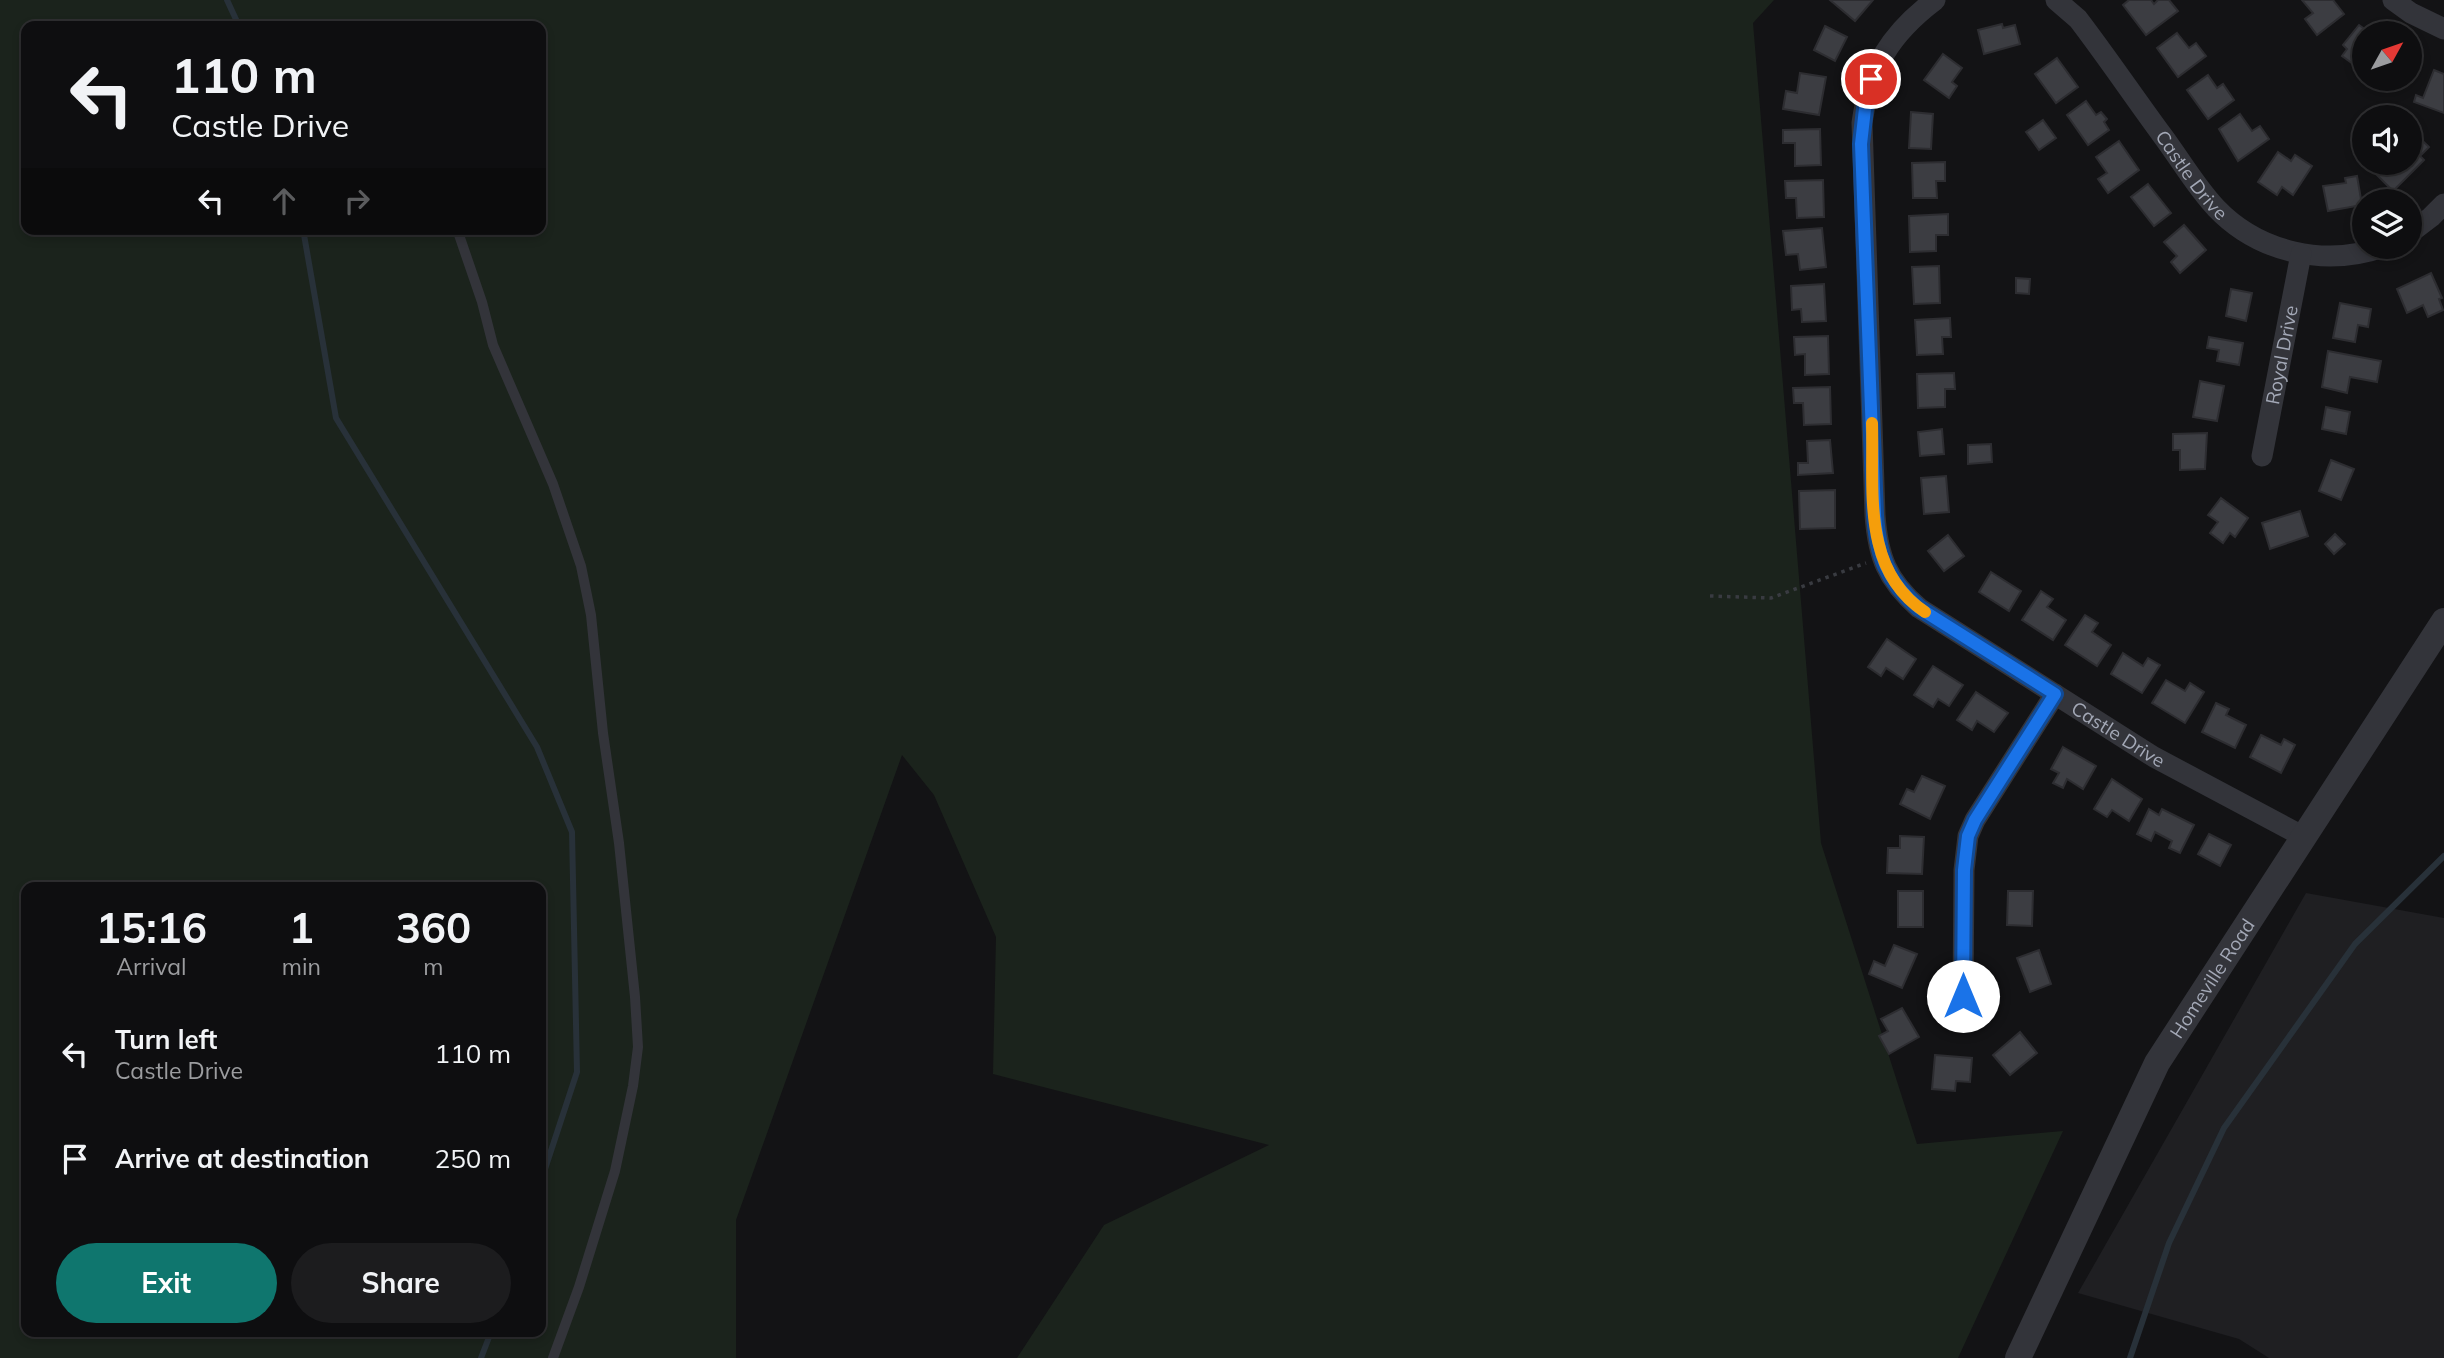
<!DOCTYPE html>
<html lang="en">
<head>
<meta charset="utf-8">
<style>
  :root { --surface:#0e0e10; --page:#1c1c1e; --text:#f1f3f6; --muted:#9b9c9f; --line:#2e2e30; --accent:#0f766e }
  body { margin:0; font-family:Mulish,sans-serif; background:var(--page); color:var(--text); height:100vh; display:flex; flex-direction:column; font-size:26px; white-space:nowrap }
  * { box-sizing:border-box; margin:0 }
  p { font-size:23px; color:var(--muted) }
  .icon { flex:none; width:38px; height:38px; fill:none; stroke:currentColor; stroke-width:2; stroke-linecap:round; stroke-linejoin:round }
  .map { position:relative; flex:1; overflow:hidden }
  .sheet { position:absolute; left:21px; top:882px; width:525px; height:455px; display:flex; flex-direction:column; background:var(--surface); border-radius:14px; box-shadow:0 4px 10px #0003,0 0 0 2px var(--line) }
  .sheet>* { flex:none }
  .hud { position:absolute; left:21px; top:21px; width:525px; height:214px; border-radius:14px; box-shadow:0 4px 10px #0003,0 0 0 2px var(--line); background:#0e0e10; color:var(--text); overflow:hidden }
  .needle { width:46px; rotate:50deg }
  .fabs { position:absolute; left:2352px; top:21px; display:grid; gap:14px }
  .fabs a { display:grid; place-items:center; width:70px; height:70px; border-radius:50%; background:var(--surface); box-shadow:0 4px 10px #0003,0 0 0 2px var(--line); font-size:35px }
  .pin { position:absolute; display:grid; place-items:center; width:60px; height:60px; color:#fff; margin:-30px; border:4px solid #fff; border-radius:50%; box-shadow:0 2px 7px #0007 }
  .me { position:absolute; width:77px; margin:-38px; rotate:0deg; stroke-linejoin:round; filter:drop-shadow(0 0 5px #0008) }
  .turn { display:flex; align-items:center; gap:24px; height:147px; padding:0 35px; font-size:32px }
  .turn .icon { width:91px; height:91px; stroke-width:2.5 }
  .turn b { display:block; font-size:49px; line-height:60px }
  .lanes { display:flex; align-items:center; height:66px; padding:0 35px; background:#0003; justify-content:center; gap:35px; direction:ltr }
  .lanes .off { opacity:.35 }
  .eta { display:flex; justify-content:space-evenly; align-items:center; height:119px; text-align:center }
  .eta b { font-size:42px; font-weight:700; line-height:49px }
  .button { display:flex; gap:14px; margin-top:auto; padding:14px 35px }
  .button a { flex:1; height:80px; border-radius:42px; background:var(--accent); color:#fff; font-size:28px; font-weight:700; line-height:80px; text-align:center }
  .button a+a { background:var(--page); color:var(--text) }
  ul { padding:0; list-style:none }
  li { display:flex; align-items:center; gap:21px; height:105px; padding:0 35px }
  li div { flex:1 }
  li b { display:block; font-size:26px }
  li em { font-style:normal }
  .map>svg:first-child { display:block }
  .built { fill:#1f1f22 }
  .green { fill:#1b231c; fill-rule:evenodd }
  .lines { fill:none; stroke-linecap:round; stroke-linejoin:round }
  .stream { stroke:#283139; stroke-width:6 }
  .building { fill:#3c3d42; stroke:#2d2d31; stroke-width:2 }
  .path { stroke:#393b41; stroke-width:3.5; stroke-dasharray:3.5 5; stroke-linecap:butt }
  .service { stroke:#33343a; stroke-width:10 }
  .minor { stroke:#33343a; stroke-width:21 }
  .tertiary { stroke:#33343a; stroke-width:26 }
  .route-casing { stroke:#114b97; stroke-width:18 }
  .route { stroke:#1a73e8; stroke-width:12 }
  .slow { stroke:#f59e0b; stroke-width:12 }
  .labels { text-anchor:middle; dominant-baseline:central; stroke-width:7; stroke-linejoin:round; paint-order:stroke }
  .street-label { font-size:19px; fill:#a3a8b6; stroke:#0e0e10 }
</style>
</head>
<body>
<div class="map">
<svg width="2444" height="1358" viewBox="0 0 2444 1358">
  <rect width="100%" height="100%" fill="#131315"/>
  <polygon class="built" points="2306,893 2444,918 2444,1358 2269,1358 2239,1339 2078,1293"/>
  <path class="green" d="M 0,0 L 1774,0 L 1753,23 L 1821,843 L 1917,1144 L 2063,1131 L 1958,1358 L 1017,1358 L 1104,1225 L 1269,1145 L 993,1074 L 996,937 L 934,795 L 902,755 L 736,1220 L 736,1358 L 0,1358 ZM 26,26 L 541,26 L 541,229 L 26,229 ZM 26,887 L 541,887 L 541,1332 L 26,1332 Z"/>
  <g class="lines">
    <g class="stream">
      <polyline points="227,0 239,26"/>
      <polyline points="303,229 336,418 537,747 572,832 577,1072 541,1181"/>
      <polyline points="481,1358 491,1332"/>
      <polyline points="2130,1358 2169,1243 2224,1128 2355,944 2444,856"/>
    </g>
  </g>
  <g class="building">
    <polygon points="1830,0 1873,0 1855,21"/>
    <polygon points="2129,0 2151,0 2154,4 2158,0 2169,0 2178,11 2146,35 2123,5"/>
    <polygon points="2302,0 2333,0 2344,14 2317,35 2305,19 2313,13"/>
    <polygon points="2002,24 2003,28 2015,25 2020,44 1984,54 1978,30"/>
    <polygon points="2359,25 2370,33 2364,33 2364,63 2358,58 2353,64 2342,56 2347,49 2343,45"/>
    <polygon points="1825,26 1847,37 1835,61 1814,50"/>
    <polygon points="2177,33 2189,48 2196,43 2206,56 2178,77 2157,48"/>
    <polygon points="1943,54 1962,68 1952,82 1957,86 1949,98 1924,80"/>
    <polygon points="2057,58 2078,87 2056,103 2035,74"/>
    <polygon points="2434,70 2444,74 2444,113 2414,102 2416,95 2423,98"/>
    <polygon points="1800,73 1826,77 1819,115 1783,109 1786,91 1797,93"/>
    <polygon points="2208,75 2217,88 2223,84 2234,100 2208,119 2187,90"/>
    <polygon points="2086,101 2096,115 2101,112 2107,119 2104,122 2109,130 2088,145 2067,115"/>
    <polygon points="1911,112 1933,114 1931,149 1909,148"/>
    <polygon points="2240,114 2252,131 2260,126 2269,139 2238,161 2219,129"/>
    <polygon points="2043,120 2056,138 2039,150 2026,132"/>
    <polygon points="1820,129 1821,165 1795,166 1795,143 1783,143 1783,130"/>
    <polygon points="2411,130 2429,147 2420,156 2424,160 2393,191 2372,170 2379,163 2410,163"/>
    <polygon points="2119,141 2139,170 2108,193 2098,179 2107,173 2096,157"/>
    <polygon points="2278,152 2291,161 2295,155 2312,166 2293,195 2282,187 2277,195 2258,182"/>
    <polygon points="1945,162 1945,181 1936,181 1937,198 1913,198 1912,163"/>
    <polygon points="2357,176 2362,205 2328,211 2323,186 2346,183 2345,178"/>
    <polygon points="1823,180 1824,217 1797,218 1796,198 1786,198 1785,181"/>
    <polygon points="2148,184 2171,213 2154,226 2131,197"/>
    <polygon points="1948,214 1948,235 1936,235 1936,251 1910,252 1909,216"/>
    <polygon points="2184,225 2206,250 2180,273 2171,262 2177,256 2164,242"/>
    <polygon points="1822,228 1826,267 1800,270 1798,254 1786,255 1783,231"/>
    <polygon points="1939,266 1940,303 1914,304 1912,267"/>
    <polygon points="2431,273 2442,298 2439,299 2443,310 2428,317 2423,305 2407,313 2397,289"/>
    <polygon points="2016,278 2030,279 2029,294 2016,293"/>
    <polygon points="1824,284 1826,321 1802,322 1801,309 1792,310 1791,286"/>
    <polygon points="2231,289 2252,293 2246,321 2226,316"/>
    <polygon points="2340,303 2371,309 2368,327 2358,325 2355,342 2333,338"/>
    <polygon points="1950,318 1951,337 1942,337 1943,354 1917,355 1915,320"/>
    <polygon points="1828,336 1829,374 1805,375 1805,354 1795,355 1794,337"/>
    <polygon points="2209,337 2243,343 2239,365 2217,361 2219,350 2207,348"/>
    <polygon points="2328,351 2381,361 2377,382 2350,377 2347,393 2322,387"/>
    <polygon points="1954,373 1955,389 1945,389 1945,407 1918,408 1917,374"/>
    <polygon points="2200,381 2224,386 2217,421 2193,417"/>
    <polygon points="1830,387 1831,424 1804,425 1803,403 1794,403 1793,388"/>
    <polygon points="2326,407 2350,412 2346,434 2322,429"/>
    <polygon points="1942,429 1944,454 1920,456 1918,432"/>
    <polygon points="2207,433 2205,469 2180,470 2180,450 2173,450 2173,434"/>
    <polygon points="1830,440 1833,473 1798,475 1798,463 1808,463 1807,441"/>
    <polygon points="1991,444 1992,462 1968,464 1968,445"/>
    <polygon points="2331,460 2354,469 2341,500 2319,491"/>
    <polygon points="1946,476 1949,512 1924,514 1921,478"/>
    <polygon points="1835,490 1835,528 1800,529 1799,491"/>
    <polygon points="2221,498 2248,518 2235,537 2230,533 2223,543 2210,533 2218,522 2208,515"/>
    <polygon points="2300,511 2308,536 2270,549 2262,523"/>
    <polygon points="2335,534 2345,544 2334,554 2325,544"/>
    <polygon points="1948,535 1964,556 1944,571 1928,551"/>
    <polygon points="1991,572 2021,591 2009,611 1979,592"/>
    <polygon points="2041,591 2053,599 2047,607 2066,620 2053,640 2022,620"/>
    <polygon points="2085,615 2098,623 2092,632 2111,645 2097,666 2065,645"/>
    <polygon points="1887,639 1916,659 1903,679 1886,668 1881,676 1868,667"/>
    <polygon points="2123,653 2143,666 2148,658 2160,665 2142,693 2111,674"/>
    <polygon points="1933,666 1963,685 1949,706 1938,699 1933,707 1914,695"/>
    <polygon points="2166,680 2185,691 2190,683 2204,692 2185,723 2152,703"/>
    <polygon points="1976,692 2008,713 1994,732 1977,721 1972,730 1957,720"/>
    <polygon points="2216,703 2229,709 2226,715 2246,725 2235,748 2202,732"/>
    <polygon points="2261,735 2281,745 2284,739 2295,745 2281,773 2250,757"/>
    <polygon points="2063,747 2096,766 2083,789 2067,779 2063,788 2053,783 2059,773 2051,769"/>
    <polygon points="1922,776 1945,786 1930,819 1900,804 1907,789 1914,792"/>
    <polygon points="2112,779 2142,799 2129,821 2112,810 2107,817 2094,809"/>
    <polygon points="2149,809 2159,815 2162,809 2194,825 2180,853 2169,848 2172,841 2155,832 2151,841 2137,834"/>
    <polygon points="2209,834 2231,845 2220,866 2198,854"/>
    <polygon points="1900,836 1924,837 1922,874 1887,873 1888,848 1900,848"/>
    <rect x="1898" y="891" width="25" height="36"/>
    <polygon points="2008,891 2033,891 2032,926 2007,925"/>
    <polygon points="1894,945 1917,954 1902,988 1869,974 1874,961 1885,966"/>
    <polygon points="2039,950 2051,984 2030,992 2017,958"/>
    <polygon points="1902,1008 1919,1037 1889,1054 1879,1036 1888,1031 1881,1019"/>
    <polygon points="2020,1032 2037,1053 2010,1075 1993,1055"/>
    <polygon points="1935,1055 1972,1058 1970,1082 1956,1081 1955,1091 1932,1089"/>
  </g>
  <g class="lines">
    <polyline class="path" points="1710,596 1771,598 1866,563"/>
    <polyline class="service" points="457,229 482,302 493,345 553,484 581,566 591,615 603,733 619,843 635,997 638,1047 633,1086 615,1171 579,1287 553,1358"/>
    <g class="minor">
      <path id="s1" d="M 1935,0 C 1890,34 1870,67 1862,123 L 1875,515 C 1878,557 1887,580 1919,608 L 2154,757 L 2304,837"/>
      <path id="s2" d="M 2056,0 L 2078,19 C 2107,57 2134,97 2162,135 C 2180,159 2196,187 2216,208 C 2259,253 2325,267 2383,247"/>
      <polyline points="2393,0 2411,13 2444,29"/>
      <polyline points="2410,233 2431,217 2444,204"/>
      <path id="s3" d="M 2262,456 L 2301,254"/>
      <polyline points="1963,996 1964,870 1968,836 1975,820 2055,694"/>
    </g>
    <path class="tertiary" id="s4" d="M 2018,1358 L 2157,1063 L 2444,621"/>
  </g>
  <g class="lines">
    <defs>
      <path id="route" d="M 1871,79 L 1866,100 L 1861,144 L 1875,515 C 1878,557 1887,580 1919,608 L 2055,694 L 1975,820 L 1968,836 L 1964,870 L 1963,996"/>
    </defs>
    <use href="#route" class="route-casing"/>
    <use href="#route" class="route"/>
    <path class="slow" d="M 1872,423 C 1874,489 1861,570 1925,612"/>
  </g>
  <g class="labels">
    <g class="street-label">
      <text stroke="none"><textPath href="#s2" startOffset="222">Castle Drive</textPath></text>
      <text stroke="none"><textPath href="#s3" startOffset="103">Royal Drive</textPath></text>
      <text stroke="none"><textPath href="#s1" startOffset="882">Castle Drive</textPath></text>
      <text stroke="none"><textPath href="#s4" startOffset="427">Homeville Road</textPath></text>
    </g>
  </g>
</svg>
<div class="fabs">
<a><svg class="needle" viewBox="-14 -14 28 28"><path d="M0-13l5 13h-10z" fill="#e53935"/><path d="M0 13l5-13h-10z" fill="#9b9c9f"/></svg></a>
<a><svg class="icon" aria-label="sound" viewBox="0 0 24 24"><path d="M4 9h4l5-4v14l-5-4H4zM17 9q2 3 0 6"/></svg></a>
<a><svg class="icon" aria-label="layers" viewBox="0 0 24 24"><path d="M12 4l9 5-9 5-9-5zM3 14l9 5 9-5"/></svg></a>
</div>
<div class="pin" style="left:1871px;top:79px;background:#d93025"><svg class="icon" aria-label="arrive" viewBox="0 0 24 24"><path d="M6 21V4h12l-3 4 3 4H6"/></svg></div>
<svg class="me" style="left:1963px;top:996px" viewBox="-20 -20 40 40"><circle r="19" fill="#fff"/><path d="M0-13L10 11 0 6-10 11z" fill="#1a73e8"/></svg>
<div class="hud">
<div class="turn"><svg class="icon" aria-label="left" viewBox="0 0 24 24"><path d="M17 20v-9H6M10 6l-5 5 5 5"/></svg><div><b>110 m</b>Castle Drive</div></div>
<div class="lanes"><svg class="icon" aria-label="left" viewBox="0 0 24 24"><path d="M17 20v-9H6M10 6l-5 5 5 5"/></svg><svg class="icon off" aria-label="ahead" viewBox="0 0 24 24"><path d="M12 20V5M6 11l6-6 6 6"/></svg><svg class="icon off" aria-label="right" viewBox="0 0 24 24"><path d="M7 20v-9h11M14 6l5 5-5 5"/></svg></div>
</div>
<section class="sheet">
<div class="eta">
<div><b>15:16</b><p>Arrival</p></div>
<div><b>1</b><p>min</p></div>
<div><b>360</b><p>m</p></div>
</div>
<ul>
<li><svg class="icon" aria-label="left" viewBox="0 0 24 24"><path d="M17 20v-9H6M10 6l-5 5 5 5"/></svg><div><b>Turn left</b><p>Castle Drive</p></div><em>110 m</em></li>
<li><svg class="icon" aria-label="arrive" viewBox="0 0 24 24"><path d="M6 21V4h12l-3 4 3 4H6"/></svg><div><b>Arrive at destination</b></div><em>250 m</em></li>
</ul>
<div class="button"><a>Exit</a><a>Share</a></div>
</section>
</div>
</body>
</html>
